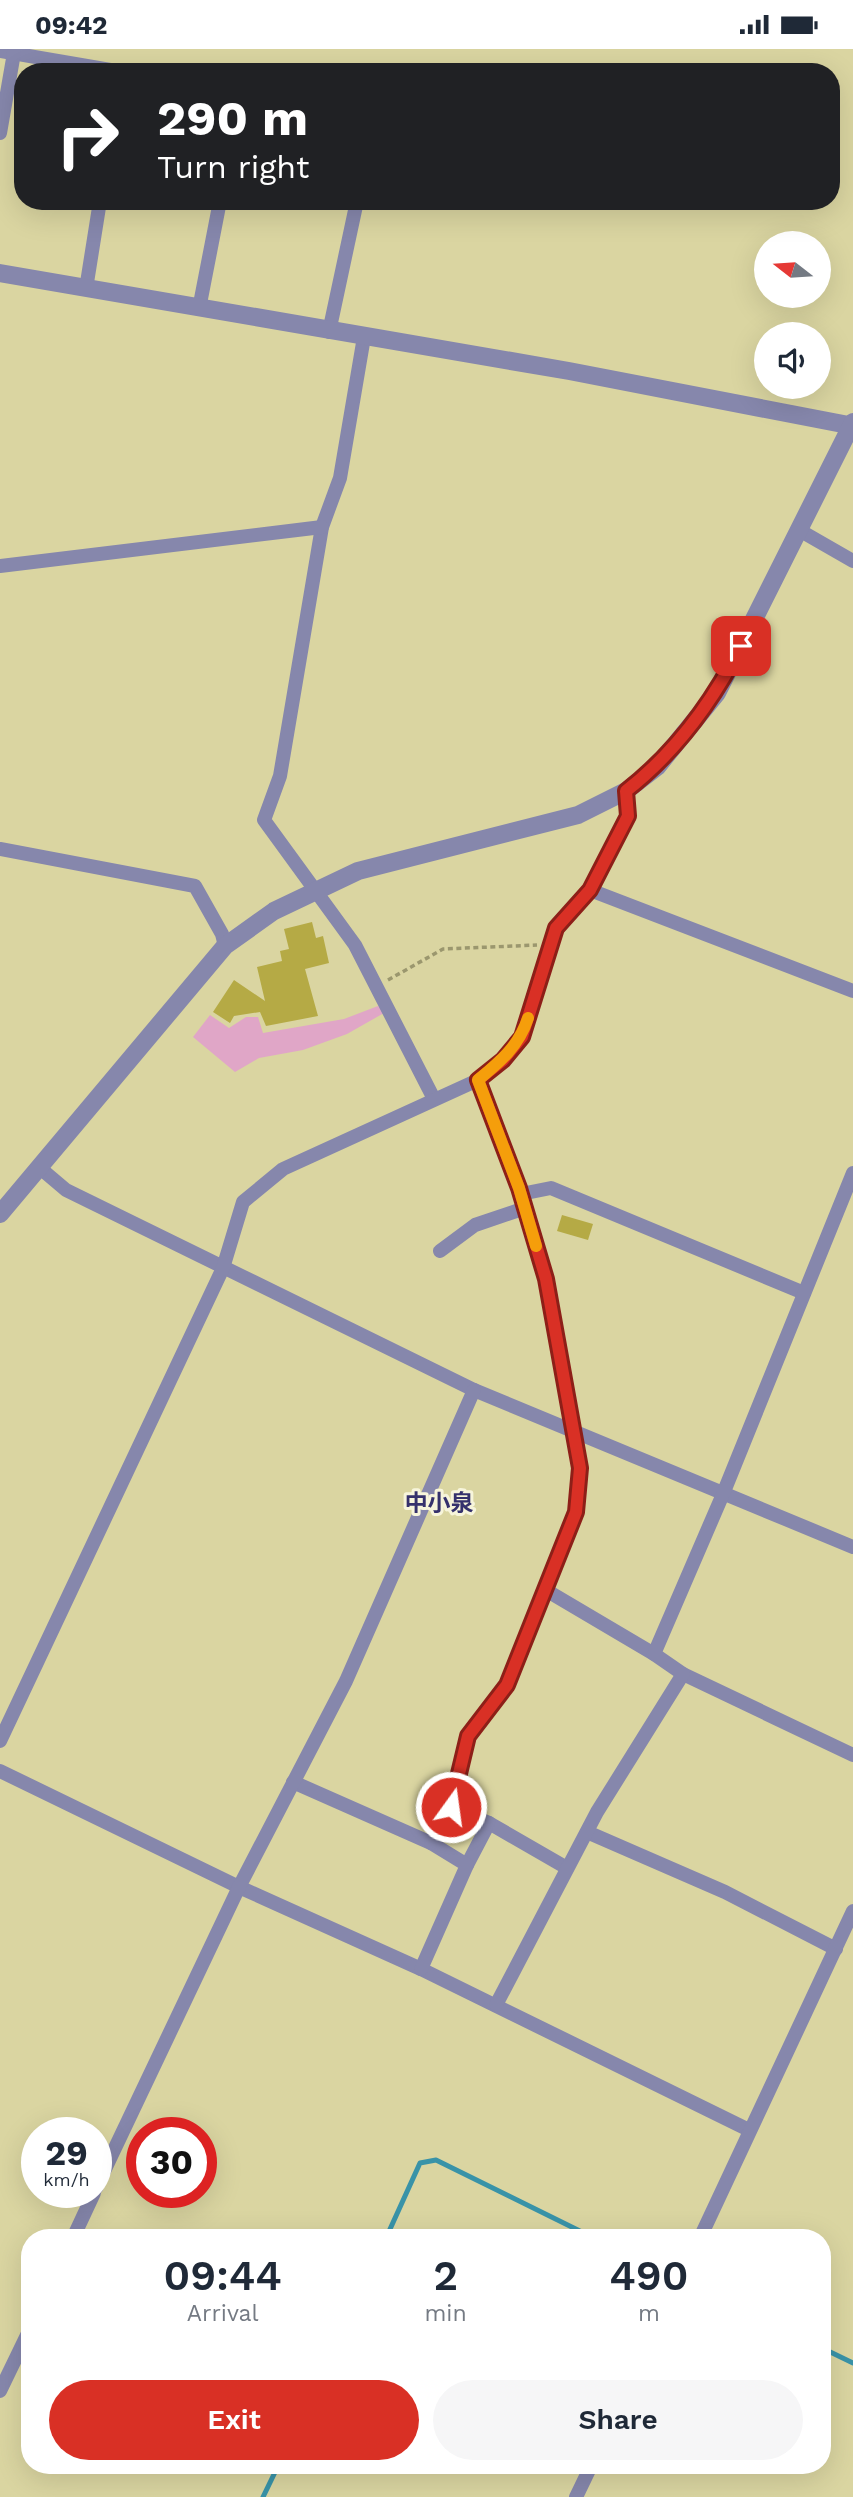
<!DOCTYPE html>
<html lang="en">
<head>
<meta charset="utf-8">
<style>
  :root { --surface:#fff; --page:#f6f6f7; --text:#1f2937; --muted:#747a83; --accent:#d93025 }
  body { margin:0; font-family:"Work Sans","Noto Sans JP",sans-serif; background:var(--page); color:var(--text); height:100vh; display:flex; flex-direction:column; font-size:26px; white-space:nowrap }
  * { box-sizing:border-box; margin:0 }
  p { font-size:23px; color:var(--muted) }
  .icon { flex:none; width:38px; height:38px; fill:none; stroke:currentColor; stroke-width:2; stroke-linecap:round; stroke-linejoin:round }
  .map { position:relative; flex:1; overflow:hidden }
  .details { position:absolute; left:21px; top:2180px; width:810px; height:245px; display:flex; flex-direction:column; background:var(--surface); border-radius:28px; box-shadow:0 7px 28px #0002 }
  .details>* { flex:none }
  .banner { position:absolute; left:14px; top:14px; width:826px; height:147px; border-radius:28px; box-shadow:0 7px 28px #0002; background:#202124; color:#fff; overflow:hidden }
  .needle { width:46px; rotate:287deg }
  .tools { position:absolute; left:754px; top:182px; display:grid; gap:14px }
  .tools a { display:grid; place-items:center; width:77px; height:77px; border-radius:50%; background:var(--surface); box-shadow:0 7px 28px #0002; font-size:35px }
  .speed { position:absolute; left:21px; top:2068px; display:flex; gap:14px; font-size:35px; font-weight:700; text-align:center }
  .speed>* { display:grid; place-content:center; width:91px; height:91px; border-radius:50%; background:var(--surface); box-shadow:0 7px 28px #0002; line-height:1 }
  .speed small { font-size:18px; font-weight:400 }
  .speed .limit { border:10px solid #d22; background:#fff; color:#111 }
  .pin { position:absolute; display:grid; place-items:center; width:60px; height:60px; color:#fff; margin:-30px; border-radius:14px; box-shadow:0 4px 10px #0006 }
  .me { position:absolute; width:77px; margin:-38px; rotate:14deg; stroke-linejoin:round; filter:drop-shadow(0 0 5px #0008) }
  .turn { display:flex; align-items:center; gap:24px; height:147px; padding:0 28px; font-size:32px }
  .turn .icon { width:91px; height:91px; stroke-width:2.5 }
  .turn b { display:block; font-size:49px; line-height:60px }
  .eta { display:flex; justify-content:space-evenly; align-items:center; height:119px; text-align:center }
  .eta b { font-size:42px; font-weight:600; line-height:49px }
  .cta { display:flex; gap:14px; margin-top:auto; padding:14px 28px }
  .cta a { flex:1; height:80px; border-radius:42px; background:var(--accent); color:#fff; font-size:28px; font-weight:600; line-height:80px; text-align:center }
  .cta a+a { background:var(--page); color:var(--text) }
  .status { display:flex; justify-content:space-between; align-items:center; height:49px; padding:0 35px; background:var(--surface); direction:ltr }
  .status svg { height:19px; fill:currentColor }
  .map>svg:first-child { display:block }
  .green { fill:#e0a6c7 }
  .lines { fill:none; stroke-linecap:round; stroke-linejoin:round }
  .stream { stroke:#3993a8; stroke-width:5 }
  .building { fill:#b5aa45 }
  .path { stroke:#9b976e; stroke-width:3.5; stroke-dasharray:5 3.5; stroke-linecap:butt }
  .minor { stroke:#8687ac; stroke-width:14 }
  .tertiary { stroke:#8687ac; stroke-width:18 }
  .route-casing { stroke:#8d1f18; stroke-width:18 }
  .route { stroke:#d93025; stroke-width:12 }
  .slow { stroke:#f59e0b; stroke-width:12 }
  .labels { text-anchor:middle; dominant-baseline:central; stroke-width:6; stroke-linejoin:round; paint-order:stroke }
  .neighbourhood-label { font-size:23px; font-weight:bold; fill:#35316c; stroke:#f7f5db }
</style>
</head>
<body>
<div class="status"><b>09:42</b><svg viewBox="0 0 49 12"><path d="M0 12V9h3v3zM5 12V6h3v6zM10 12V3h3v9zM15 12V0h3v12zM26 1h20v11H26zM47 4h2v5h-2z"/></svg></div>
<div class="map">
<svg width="853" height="2448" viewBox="0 0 853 2448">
  <rect width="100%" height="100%" fill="#dad5a1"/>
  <polygon class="green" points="378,957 384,964 347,985 303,1001 259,1009 235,1023 193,988 210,966 229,979 246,968 258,968 263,984 344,970"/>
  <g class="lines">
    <g class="stream">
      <polyline points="386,2189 420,2114 436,2111 594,2189"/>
      <polyline points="822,2299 853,2314"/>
      <polyline points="263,2448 278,2417"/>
    </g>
  </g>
  <g class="building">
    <polygon points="312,873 316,889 323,887 329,914 305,920 318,967 266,977 260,963 234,967 230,974 213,963 234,931 265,952 257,918 282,912 280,902 289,900 284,880"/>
    <polygon points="562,1166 593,1175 588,1191 557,1182"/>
  </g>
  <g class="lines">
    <polyline class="path" points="388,931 443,900 537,896"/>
    <g class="minor">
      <polyline points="0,2 122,23"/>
      <polyline points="0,84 14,4"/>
      <polyline points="86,240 100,152"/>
      <polyline points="199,260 220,152"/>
      <polyline points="329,283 357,152"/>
      <polyline points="364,288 340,429 322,478 280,727 264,771 355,896 434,1050"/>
      <polyline points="799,481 853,512"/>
      <polyline points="0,517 322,478"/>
      <polyline points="0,800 195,837 222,885 225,897"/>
      <polyline points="590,841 853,942"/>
      <polyline points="40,1119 66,1141 474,1341 853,1498"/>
      <polyline points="521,1145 551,1139 804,1244"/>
      <polyline points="440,1202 475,1176 525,1159"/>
      <polyline points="544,1540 654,1605"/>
      <polyline points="683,1625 853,1706"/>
      <polyline points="0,1692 223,1219 243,1153 283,1120 478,1031 503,1011 522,988 556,879 590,841 628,767 626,742"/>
      <polyline points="0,1722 239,1838 421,1920 749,2081"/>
      <polyline points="293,1733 431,1794"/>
      <polyline points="451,1758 489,1774 467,1816"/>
      <polyline points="489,1774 567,1819"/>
      <polyline points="587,1783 725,1843 836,1900"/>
      <polyline points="421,1920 467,1816 431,1794 451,1758 468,1687 507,1636 562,1498 576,1463 581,1419 546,1230 519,1139 478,1031"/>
      <polyline points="496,1956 597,1763 683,1625 654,1605 723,1445 853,1124"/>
      <polyline points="96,2139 239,1838 346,1632 474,1341"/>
      <polyline points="73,2189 94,2144"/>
      <polyline points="700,2189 853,1862"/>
      <polyline points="0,2342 30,2280"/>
      <polyline points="576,2448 591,2417"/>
    </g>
    <g class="tertiary">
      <polyline points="0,224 569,322 853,377"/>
      <polyline points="0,1165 225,897 274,862 358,822 578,766 626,742 657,718 717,644 853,373"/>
    </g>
  </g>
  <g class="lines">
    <defs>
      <path id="route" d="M 451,1758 L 468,1687 L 507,1636 L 576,1463 L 580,1419 L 546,1230 L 519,1139 L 478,1031 L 503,1011 L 522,988 L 556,879 L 590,841 L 628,767 L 626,742 C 676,703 712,654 741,597"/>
    </defs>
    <use href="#route" class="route-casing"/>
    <use href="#route" class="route"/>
    <path class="slow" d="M 528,969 C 519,997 500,1013 478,1031 L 519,1139 L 536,1197"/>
  </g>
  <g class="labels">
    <g class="neighbourhood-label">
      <text x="439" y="1454">中小泉</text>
    </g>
  </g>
</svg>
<div class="tools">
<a><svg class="needle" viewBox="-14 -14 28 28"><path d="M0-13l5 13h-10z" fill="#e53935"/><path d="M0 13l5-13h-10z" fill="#747a83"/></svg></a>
<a><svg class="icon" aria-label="sound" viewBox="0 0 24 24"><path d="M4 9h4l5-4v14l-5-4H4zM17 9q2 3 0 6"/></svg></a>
</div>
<div class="speed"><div>29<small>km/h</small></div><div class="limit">30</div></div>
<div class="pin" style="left:741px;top:597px;background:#d93025"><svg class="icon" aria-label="arrive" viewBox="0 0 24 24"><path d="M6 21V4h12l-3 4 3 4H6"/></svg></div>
<svg class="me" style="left:451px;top:1758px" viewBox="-20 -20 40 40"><circle r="17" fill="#d93025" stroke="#fff" stroke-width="3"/><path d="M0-11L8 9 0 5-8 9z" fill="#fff"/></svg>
<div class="banner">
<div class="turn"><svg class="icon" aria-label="right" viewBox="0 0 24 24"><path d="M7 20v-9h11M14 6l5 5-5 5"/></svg><div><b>290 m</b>Turn right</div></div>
</div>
<section class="details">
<div class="eta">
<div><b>09:44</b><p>Arrival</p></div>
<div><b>2</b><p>min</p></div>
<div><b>490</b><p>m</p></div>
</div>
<div class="cta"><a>Exit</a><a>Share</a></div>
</section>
</div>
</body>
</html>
